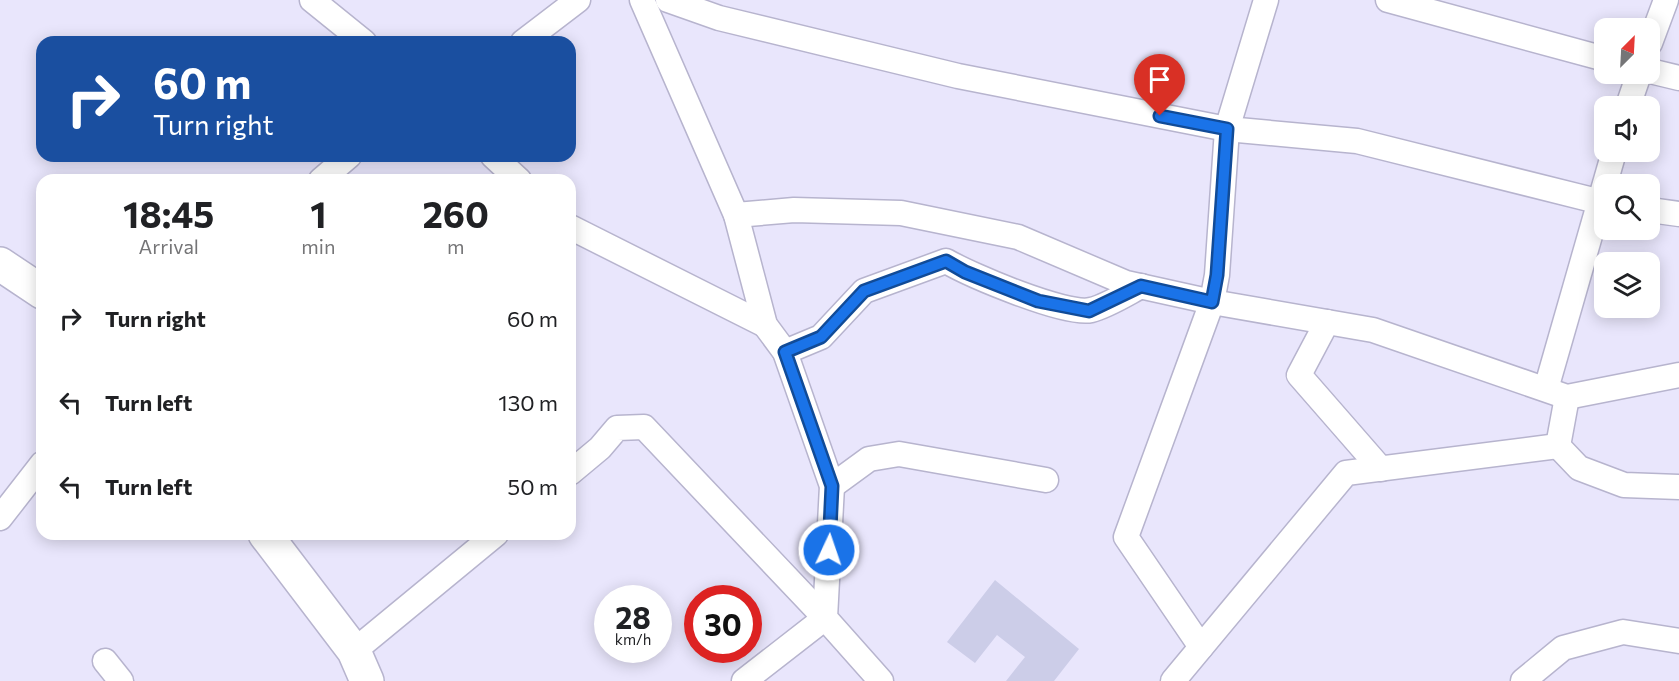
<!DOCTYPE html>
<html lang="en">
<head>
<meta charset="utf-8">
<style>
  :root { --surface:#fff; --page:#f6f6f6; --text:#202124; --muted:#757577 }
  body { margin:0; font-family:Commissioner,sans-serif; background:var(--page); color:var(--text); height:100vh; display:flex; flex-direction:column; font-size:22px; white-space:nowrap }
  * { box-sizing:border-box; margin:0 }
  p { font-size:20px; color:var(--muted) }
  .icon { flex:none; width:33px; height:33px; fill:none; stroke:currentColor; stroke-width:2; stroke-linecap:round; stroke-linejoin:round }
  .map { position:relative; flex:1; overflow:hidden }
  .side { position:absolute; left:36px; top:174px; width:540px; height:366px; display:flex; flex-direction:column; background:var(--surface); border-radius:18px; box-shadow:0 3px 15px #0003 }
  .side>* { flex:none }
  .banner { position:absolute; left:36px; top:36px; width:540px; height:126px; border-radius:18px; box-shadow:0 3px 15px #0003; background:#1a4fa0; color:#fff; overflow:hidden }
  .needle { width:39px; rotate:24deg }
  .buttons { position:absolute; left:1594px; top:18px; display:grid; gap:12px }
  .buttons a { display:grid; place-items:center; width:66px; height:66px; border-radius:12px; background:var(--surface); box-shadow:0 3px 15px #0003; font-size:30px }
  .speed { position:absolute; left:594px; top:585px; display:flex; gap:12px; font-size:30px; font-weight:700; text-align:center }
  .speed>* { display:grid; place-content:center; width:78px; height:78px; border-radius:50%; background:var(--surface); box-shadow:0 3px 15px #0003; line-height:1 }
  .speed small { font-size:15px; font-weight:400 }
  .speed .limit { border:9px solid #d22; background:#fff; color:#111 }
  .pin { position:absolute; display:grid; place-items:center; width:51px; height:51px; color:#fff; margin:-62px -26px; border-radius:50% 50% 50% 0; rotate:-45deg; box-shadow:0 0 6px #0007 }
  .pin .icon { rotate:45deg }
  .me { position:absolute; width:66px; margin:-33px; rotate:3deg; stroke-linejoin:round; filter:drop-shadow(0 0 4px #0008) }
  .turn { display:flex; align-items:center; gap:21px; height:126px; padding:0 18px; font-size:27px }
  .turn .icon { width:78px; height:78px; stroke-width:2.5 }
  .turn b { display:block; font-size:42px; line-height:51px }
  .eta { display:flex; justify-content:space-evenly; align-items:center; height:102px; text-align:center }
  .eta b { font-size:36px; font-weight:700; line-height:42px }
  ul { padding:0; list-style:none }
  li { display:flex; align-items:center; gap:18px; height:84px; padding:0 18px }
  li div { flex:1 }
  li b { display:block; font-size:22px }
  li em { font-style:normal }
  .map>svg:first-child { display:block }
  .building { fill:#cccde8 }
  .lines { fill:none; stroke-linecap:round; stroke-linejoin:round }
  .street-casing { stroke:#b7b4ce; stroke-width:27 }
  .secondary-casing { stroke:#b7b4ce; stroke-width:36 }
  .street { stroke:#fff; stroke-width:24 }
  .secondary { stroke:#fff; stroke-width:33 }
  .route-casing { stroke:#114b97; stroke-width:15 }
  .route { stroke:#1a73e8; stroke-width:10 }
</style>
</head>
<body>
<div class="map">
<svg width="1679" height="681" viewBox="0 0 1679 681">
  <rect width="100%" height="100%" fill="#e9e6fc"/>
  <polygon class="building" points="995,580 1079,649 1054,681 1006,681 1025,657 997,635 975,663 947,642"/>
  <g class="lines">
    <defs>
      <g id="street">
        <polyline points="312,0 364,42"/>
        <polyline points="642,0 736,215 765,325 785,352 832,486 825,618 881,681"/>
        <polyline points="668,0 719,18 958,76 1227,129 1357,141 1605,203"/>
        <polyline points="1388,0 1605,59"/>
        <polyline points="523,42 578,0"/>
        <polyline points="1650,43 1666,0"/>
        <polyline points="1650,71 1679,78"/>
        <polyline points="1628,106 1639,74"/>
        <polyline points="493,156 519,180"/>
        <polyline points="321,180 349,156"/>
        <polyline points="1650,210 1679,214"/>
        <polyline points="736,215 794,210 901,213 1018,237 1126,283 1212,302 1373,330 1567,397 1679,375"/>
        <polyline points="570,227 765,325"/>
        <polyline points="1327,322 1299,375 1381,469"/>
        <path d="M 785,352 L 821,337 L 864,291 L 946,261 C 970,275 1066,316 1091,310 C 1107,306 1126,294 1141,286"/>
        <polyline points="1546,389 1614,152"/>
        <polyline points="1567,397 1558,446 1579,468 1624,485 1679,487"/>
        <polyline points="570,473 600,448 617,428 644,427 825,618 744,681"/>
        <polyline points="832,486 869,459 899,454 1046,480"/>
        <polyline points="0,518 42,464"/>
        <polyline points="1201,647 1126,537 1212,302 1217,275 1227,129 1266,0"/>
        <polyline points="354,651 496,534"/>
        <polyline points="105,661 121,681"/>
        <polyline points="1173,681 1346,473 1558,446"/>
        <polyline points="1523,681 1563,648 1623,632 1679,641"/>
      </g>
      <g id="secondary">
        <polyline points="0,264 42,292"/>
        <polyline points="265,534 354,651 367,681"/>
      </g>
    </defs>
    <use href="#street" class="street-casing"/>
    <use href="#secondary" class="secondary-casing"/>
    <use href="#street" class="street"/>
    <use href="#secondary" class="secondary"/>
  </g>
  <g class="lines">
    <defs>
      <polyline id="route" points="829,550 832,486 785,352 821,337 864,291 946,261 965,272 1038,301 1089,311 1141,286 1212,302 1217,275 1227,129 1160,116"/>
    </defs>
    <use href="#route" class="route-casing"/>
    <use href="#route" class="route"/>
  </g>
</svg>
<div class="buttons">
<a><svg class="needle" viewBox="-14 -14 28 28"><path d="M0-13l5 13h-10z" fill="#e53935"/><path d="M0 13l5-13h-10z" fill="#757577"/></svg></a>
<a><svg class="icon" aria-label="sound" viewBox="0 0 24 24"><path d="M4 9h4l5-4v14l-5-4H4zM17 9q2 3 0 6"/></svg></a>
<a><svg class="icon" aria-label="search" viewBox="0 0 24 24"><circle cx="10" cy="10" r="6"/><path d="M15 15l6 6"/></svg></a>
<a><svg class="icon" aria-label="layers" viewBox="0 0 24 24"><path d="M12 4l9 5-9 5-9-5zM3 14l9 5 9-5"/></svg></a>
</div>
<div class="speed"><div>28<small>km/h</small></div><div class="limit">30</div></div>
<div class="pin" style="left:1160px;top:116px;background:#d93025"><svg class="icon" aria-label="arrive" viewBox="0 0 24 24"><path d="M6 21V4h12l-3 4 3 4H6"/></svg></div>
<svg class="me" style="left:829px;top:550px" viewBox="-20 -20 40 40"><circle r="17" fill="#1a73e8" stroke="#fff" stroke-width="3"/><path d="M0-11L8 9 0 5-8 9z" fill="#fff"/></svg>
<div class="banner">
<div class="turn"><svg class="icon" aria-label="right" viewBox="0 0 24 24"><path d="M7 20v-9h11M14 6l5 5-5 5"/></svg><div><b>60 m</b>Turn right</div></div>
</div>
<section class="side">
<div class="eta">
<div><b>18:45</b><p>Arrival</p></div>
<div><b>1</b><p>min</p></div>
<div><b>260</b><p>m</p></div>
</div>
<ul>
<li><svg class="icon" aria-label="right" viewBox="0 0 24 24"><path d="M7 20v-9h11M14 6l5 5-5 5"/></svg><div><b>Turn right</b></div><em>60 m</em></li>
<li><svg class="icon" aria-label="left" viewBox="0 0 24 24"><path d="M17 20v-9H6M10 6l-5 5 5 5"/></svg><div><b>Turn left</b></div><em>130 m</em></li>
<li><svg class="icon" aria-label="left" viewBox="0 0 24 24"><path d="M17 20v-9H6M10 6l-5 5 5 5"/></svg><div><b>Turn left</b></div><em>50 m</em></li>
</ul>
</section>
</div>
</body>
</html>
